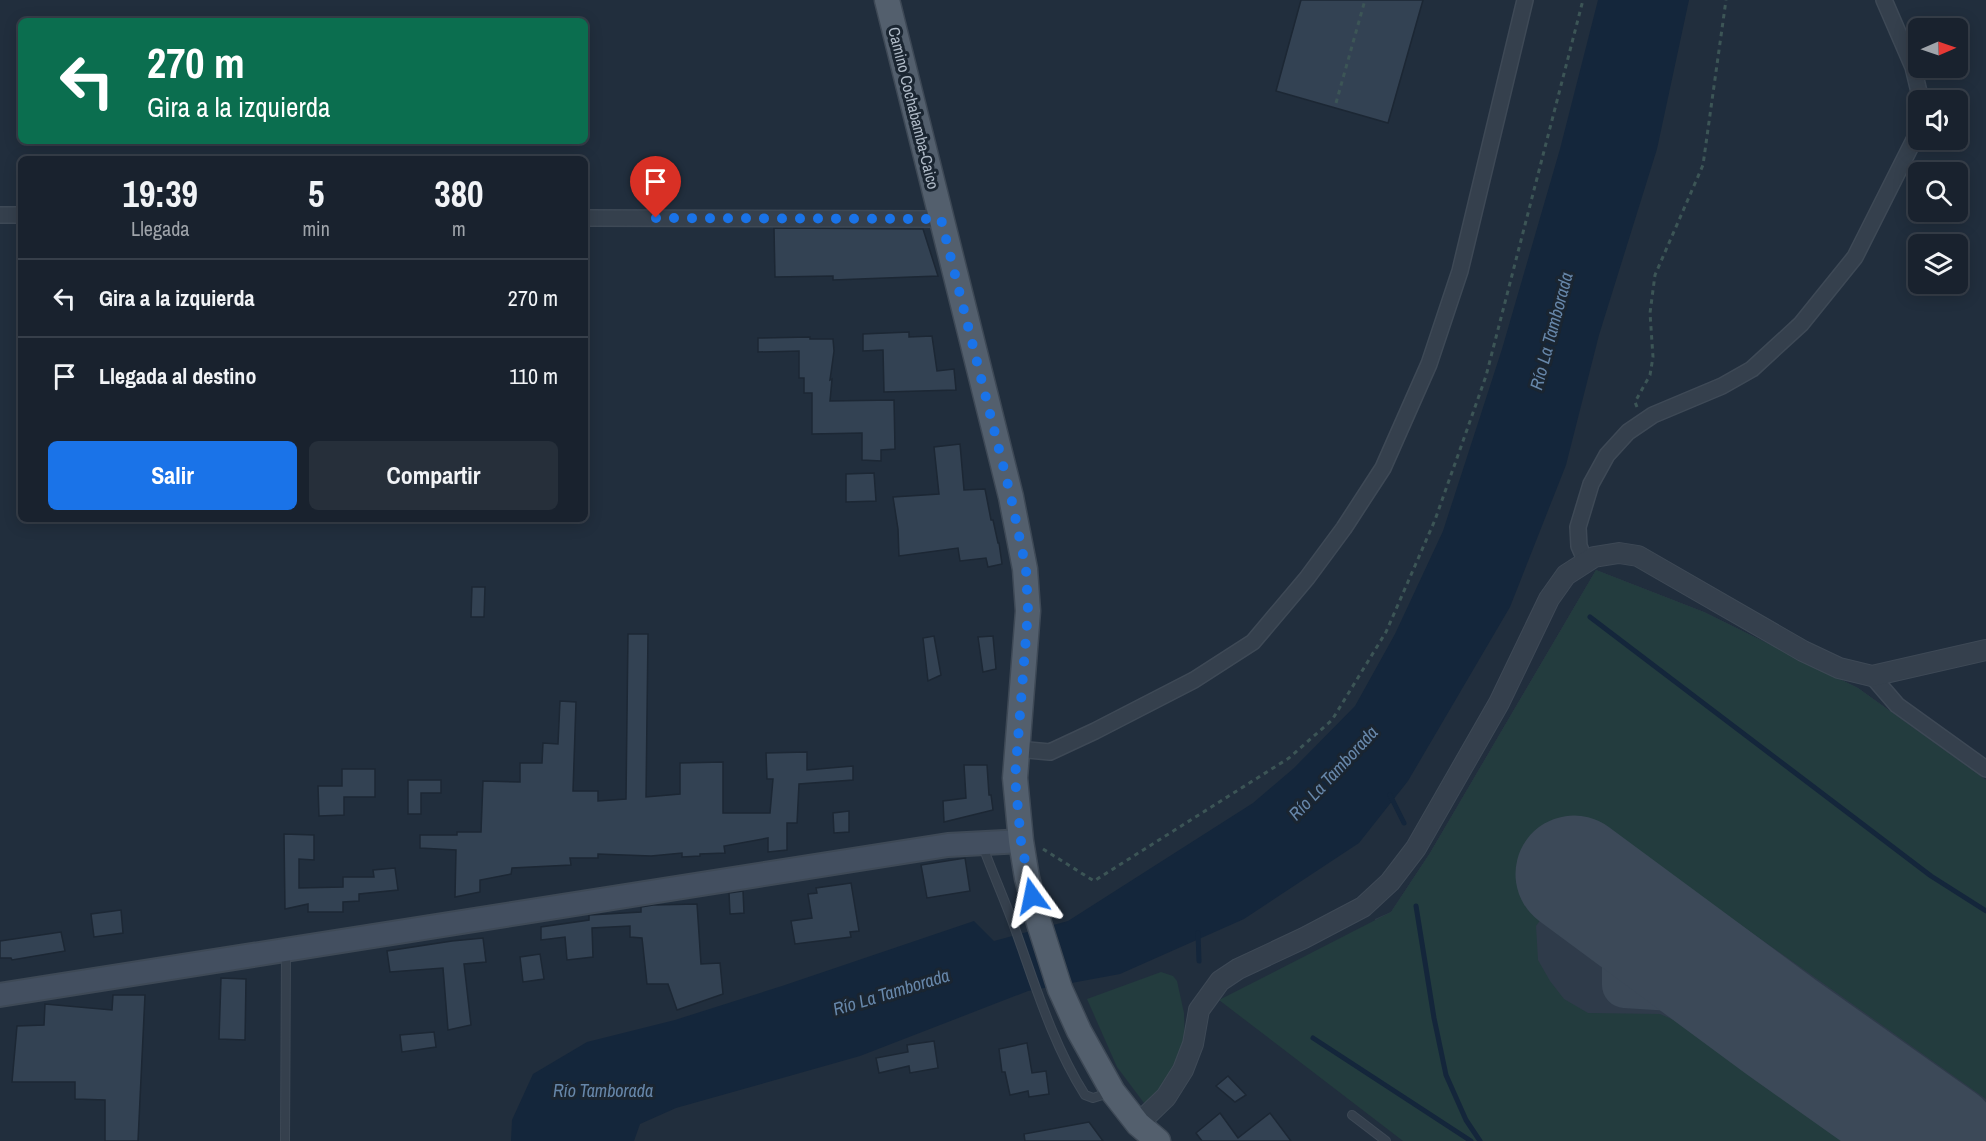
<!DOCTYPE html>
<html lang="es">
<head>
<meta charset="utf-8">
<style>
  :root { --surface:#19222e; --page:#262f3a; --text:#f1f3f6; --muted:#9fa4aa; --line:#373f4a; --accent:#1a73e8 }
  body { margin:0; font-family:"Archivo Narrow",sans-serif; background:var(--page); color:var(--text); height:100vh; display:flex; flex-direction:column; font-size:22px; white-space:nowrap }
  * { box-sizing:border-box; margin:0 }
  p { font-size:20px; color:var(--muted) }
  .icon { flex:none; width:33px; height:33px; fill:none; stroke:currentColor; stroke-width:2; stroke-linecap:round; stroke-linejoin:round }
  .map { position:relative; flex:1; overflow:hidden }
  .side { position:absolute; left:18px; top:156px; width:570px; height:366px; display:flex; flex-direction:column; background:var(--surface); border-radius:9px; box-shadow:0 3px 15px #0003,0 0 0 2px var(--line) }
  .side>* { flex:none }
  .guide { position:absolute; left:18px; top:18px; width:570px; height:126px; border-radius:9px; box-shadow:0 3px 15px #0003,0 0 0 2px var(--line); background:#0b6e4f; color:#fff; overflow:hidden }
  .needle { width:39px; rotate:88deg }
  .fabs { position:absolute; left:1908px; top:18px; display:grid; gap:12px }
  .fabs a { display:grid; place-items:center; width:60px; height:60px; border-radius:9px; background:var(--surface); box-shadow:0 3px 15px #0003,0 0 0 2px var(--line); font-size:30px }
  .pin { position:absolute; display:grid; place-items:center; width:51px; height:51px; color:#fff; margin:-62px -26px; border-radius:50% 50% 50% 0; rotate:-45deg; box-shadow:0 0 6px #0007 }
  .pin .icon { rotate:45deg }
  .me { position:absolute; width:66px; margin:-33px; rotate:348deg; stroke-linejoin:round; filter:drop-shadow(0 0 4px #0008) }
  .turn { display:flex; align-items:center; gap:21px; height:126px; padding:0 30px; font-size:27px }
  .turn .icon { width:78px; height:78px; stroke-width:2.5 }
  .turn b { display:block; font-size:42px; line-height:51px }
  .eta { display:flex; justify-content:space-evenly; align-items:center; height:102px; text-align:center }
  .eta b { font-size:36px; font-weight:700; line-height:42px }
  .button { display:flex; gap:12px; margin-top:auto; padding:12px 30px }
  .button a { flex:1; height:69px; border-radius:9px; background:var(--accent); color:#fff; font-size:24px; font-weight:700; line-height:69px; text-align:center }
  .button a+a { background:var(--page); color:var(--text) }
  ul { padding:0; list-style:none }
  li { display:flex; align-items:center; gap:18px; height:78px; padding:0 30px; border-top:2px solid var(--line) }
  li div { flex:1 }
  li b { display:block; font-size:22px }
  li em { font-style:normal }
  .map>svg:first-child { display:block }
  .airport { fill:#2f3b4a }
  .green { fill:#233c3e }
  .water { fill:#14263b }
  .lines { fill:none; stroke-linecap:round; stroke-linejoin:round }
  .stream { stroke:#14263b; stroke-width:5 }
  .taxiway { stroke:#3c4958; stroke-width:46 }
  .runway { stroke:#3c4958; stroke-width:117 }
  .building { fill:#334253; stroke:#1c2734; stroke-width:1.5 }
  .service-casing { stroke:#3e4956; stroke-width:10 }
  .minor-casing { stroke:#3e4956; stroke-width:18 }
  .tertiary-casing { stroke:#3e4956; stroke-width:22 }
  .secondary-casing { stroke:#3e4956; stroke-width:26 }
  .primary-casing { stroke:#3e4956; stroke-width:27 }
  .path { stroke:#3c5556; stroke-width:3; stroke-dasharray:4.5 4.5; stroke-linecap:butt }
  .service { stroke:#35404d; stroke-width:8 }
  .minor { stroke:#35404d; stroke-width:15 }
  .tertiary { stroke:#35404d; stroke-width:20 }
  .secondary { stroke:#434f60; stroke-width:22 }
  .primary { stroke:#535f6d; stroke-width:24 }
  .route { stroke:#1a73e8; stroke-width:10; stroke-dasharray:0 18 }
  .labels { text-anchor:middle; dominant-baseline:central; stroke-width:6; stroke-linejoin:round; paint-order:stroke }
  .street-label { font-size:16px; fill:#b0bbc8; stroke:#1a2531 }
  .water-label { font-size:18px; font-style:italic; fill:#6787aa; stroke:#1a2531 }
</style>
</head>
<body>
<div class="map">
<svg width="1986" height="1141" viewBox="0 0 1986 1141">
  <rect width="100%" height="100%" fill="#212e3d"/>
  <polygon class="airport" points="1596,570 1704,612 1858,688 1986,780 1986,1141 1417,1141 1375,919 1391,912 1430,853"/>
  <g class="green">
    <polygon points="1596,570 1704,612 1858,688 1986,780 1986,1099 1606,829 1536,926 1538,960 1550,981 1564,999 1588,1013 1660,1014 1683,1024 1847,1141 1403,1141 1219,1000 1391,912 1430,853"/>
    <polygon points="1161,972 1173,976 1177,981 1184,1013 1185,1044 1163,1089 1149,1103 1144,1103 1117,1067 1087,999"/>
  </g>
  <polygon class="water" points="1598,0 1689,0 1657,149 1599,335 1566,465 1510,607 1408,781 1359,843 1244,919 1120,974 1028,991 860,1056 676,1108 640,1124 634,1141 511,1141 512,1120 533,1074 587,1042 675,1020 782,986 974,921 994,941 1068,921 1253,803 1294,768 1355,706 1395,634 1443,531 1502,349 1560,149"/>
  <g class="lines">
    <g class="stream">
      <polyline points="1590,617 1931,876 1986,911"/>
      <polyline points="1390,795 1404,823"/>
      <polyline points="1416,906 1434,1018 1446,1075 1466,1120 1480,1141"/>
      <polyline points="1198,933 1199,961"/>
      <polyline points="1313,1038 1471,1141"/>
    </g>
    <polyline class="taxiway" points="1625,957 1625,985 1720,991 1755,1008"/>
    <polyline class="runway" points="1574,874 1781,1027 1942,1141"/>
  </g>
  <g class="building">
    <polygon points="1301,0 1423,0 1388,123 1276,91"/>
    <polygon points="774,228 923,229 938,276 833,280 833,276 775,277"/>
    <polygon points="909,332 909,337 932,336 937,371 954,369 956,390 884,392 883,350 863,351 863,334"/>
    <polygon points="810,337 810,339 833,339 834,351 830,380 832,379 830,401 894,400 895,449 881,450 881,461 862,460 862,433 812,434 812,393 804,393 804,378 799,378 799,351 758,352 758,338"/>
    <polygon points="960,444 964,490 985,489 991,520 993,520 998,543 999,543 1002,564 988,567 986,558 960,561 958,548 899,556 898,529 893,497 939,494 934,447"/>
    <polygon points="874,473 876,501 846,502 846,474"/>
    <polygon points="472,587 485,587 484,617 471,617"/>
    <polygon points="628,634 648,634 646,797 680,794 680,763 723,762 723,813 770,813 773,779 767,779 766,753 807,752 807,770 853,766 853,780 799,784 797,823 787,823 787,850 768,852 768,838 724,846 725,853 700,854 700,856 682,857 682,853 651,856 598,854 598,858 570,858 571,865 512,868 511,874 480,880 480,892 455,897 456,850 420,848 420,835 457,835 457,832 481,832 483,781 520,782 520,763 542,763 543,743 558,744 560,701 576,702 573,791 598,791 598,801 626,799"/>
    <polygon points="934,636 941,675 928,681 923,638"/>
    <polygon points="993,636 996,669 983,672 978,637"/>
    <polygon points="964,765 987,765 989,795 991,795 993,810 944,822 943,801 966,798"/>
    <polygon points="342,769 375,769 375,797 344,797 344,815 319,816 318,786 342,786"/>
    <polygon points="408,780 441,780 441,793 421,793 421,814 408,814"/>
    <polygon points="849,811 849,832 834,833 833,813"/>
    <polygon points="284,834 314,835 314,860 299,859 299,888 343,887 343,877 374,877 373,870 395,868 398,890 359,894 359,901 343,902 343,912 308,912 308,904 285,909"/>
    <polygon points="965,858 970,891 927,898 921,865"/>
    <polygon points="851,883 859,931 850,932 851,937 795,944 791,921 812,918 808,894 817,893 816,888"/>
    <polygon points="743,891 744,913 730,914 729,893"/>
    <polygon points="697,904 701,964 720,963 723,994 677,1010 668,984 647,984 642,938 630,937 630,926 592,928 593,957 567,960 565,937 541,940 541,927 589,920 589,915 641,912 641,907 653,905"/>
    <polygon points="121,910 123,933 94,937 91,914"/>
    <polygon points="61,932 65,951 12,960 11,958 0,958 0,941"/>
    <polygon points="483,938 486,962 464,964 471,1025 448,1030 443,968 390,972 387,951 452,941"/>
    <polygon points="540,954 544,979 523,982 520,957"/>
    <polygon points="221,978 246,979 245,1040 219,1039"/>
    <polygon points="113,995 145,995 138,1141 105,1141 105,1100 75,1099 75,1082 12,1082 17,1026 44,1025 45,1004 112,1010"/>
    <polygon points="434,1032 436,1047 402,1052 400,1035"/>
    <polygon points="934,1041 938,1068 910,1073 909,1066 879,1073 876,1058 908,1052 907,1045"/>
    <polygon points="1027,1043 1032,1073 1046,1071 1049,1094 1029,1097 1028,1091 1010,1095 1005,1072 1002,1072 999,1049"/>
    <polygon points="1228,1076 1246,1095 1235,1102 1216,1086"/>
    <polygon points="1220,1113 1238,1138 1270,1113 1291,1141 1202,1141 1196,1133"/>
    <polygon points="1089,1122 1103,1141 1025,1141 1024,1134"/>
  </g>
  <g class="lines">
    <defs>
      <g id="service">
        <path d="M 982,844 C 992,872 1004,898 1014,926 C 1035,984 1052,1043 1085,1095 L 1093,1098 L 1109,1093"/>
        <polyline points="1352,1115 1386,1141"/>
        <polyline points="285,1141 286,951"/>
      </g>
      <g id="minor">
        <polyline points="1884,0 1913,67 1921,100"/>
        <polyline points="0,215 21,215"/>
        <polyline points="585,218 941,219"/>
        <polyline points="1586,562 1579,546 1578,527 1591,484 1607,455 1628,432 1653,415 1722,386 1752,369 1801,324 1855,257 1918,132"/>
        <polyline points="1872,676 1897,705 1986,769"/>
        <polyline points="1017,749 1050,752 1095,731 1194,680 1253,642 1307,578 1344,528 1383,468 1429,364 1460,271 1525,0"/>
      </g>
      <polyline id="tertiary" points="1138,1124 1166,1097 1183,1070 1193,1044 1199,1010 1220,981 1238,969 1304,938 1363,907 1390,882 1416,848 1499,703 1549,599 1566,575 1594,557 1619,553 1638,556 1803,651 1839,668 1872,676 1986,650"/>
      <polyline id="secondary" points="0,995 948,845 1021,841"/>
      <polyline id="primary" points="887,0 1011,497 1025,569 1028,611 1015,778 1021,841 1027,878 1039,923 1060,989 1079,1031 1113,1092 1138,1124 1158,1141"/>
    </defs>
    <use href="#service" class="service-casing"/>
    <use href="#minor" class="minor-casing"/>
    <use href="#tertiary" class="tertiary-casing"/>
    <use href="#secondary" class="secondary-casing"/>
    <use href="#primary" class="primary-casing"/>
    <g class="path">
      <polyline points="1336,103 1365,0"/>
      <polyline points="1637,407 1635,402 1650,375 1653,357 1650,313 1655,275 1703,165 1726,0"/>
      <polyline points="1043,849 1094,881 1289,758 1332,720 1386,632 1435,520 1486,376 1583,0"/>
    </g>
    <use href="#service" class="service"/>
    <use href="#minor" class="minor"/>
    <use href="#tertiary" class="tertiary"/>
    <use href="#secondary" class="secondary"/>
    <use href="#primary" class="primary"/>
  </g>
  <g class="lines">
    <polyline class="route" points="656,218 941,219 1011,497 1026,569 1028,611 1015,778 1021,841 1032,896"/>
  </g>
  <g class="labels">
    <g class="street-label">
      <text transform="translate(914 108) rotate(76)">Camino Cochabamba-Caico</text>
    </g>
    <g class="water-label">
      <text transform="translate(1551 331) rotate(-75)">Río La Tamborada</text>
      <text transform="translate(1333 773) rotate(-47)">Río La Tamborada</text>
      <text transform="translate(891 992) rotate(-17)">Río La Tamborada</text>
      <text x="603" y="1090">Río Tamborada</text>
    </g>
  </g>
</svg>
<div class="fabs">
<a><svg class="needle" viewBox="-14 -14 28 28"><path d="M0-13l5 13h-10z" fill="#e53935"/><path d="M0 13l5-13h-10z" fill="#9fa4aa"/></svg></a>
<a><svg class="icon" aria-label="sound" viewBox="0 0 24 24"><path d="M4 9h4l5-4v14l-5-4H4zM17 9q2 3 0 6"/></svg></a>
<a><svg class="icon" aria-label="search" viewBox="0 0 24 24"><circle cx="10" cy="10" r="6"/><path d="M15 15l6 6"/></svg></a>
<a><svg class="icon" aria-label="layers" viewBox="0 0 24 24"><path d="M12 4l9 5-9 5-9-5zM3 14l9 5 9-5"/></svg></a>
</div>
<div class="pin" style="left:656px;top:218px;background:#d93025"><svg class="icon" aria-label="arrive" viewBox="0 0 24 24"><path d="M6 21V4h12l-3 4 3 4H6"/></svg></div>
<svg class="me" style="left:1032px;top:896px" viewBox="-20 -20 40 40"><path d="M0-17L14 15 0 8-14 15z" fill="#1a73e8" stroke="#fff" stroke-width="4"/></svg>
<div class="guide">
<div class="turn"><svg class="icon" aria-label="left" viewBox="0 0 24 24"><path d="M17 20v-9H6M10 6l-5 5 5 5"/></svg><div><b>270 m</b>Gira a la izquierda</div></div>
</div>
<section class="side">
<div class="eta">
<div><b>19:39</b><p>Llegada</p></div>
<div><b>5</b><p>min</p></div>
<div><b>380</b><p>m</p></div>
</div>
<ul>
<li><svg class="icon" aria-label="left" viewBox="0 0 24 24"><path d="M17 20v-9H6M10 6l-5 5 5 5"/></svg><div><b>Gira a la izquierda</b></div><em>270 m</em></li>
<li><svg class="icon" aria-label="arrive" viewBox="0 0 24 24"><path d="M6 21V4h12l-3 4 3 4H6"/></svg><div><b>Llegada al destino</b></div><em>110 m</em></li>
</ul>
<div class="button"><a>Salir</a><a>Compartir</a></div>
</section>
</div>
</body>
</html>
